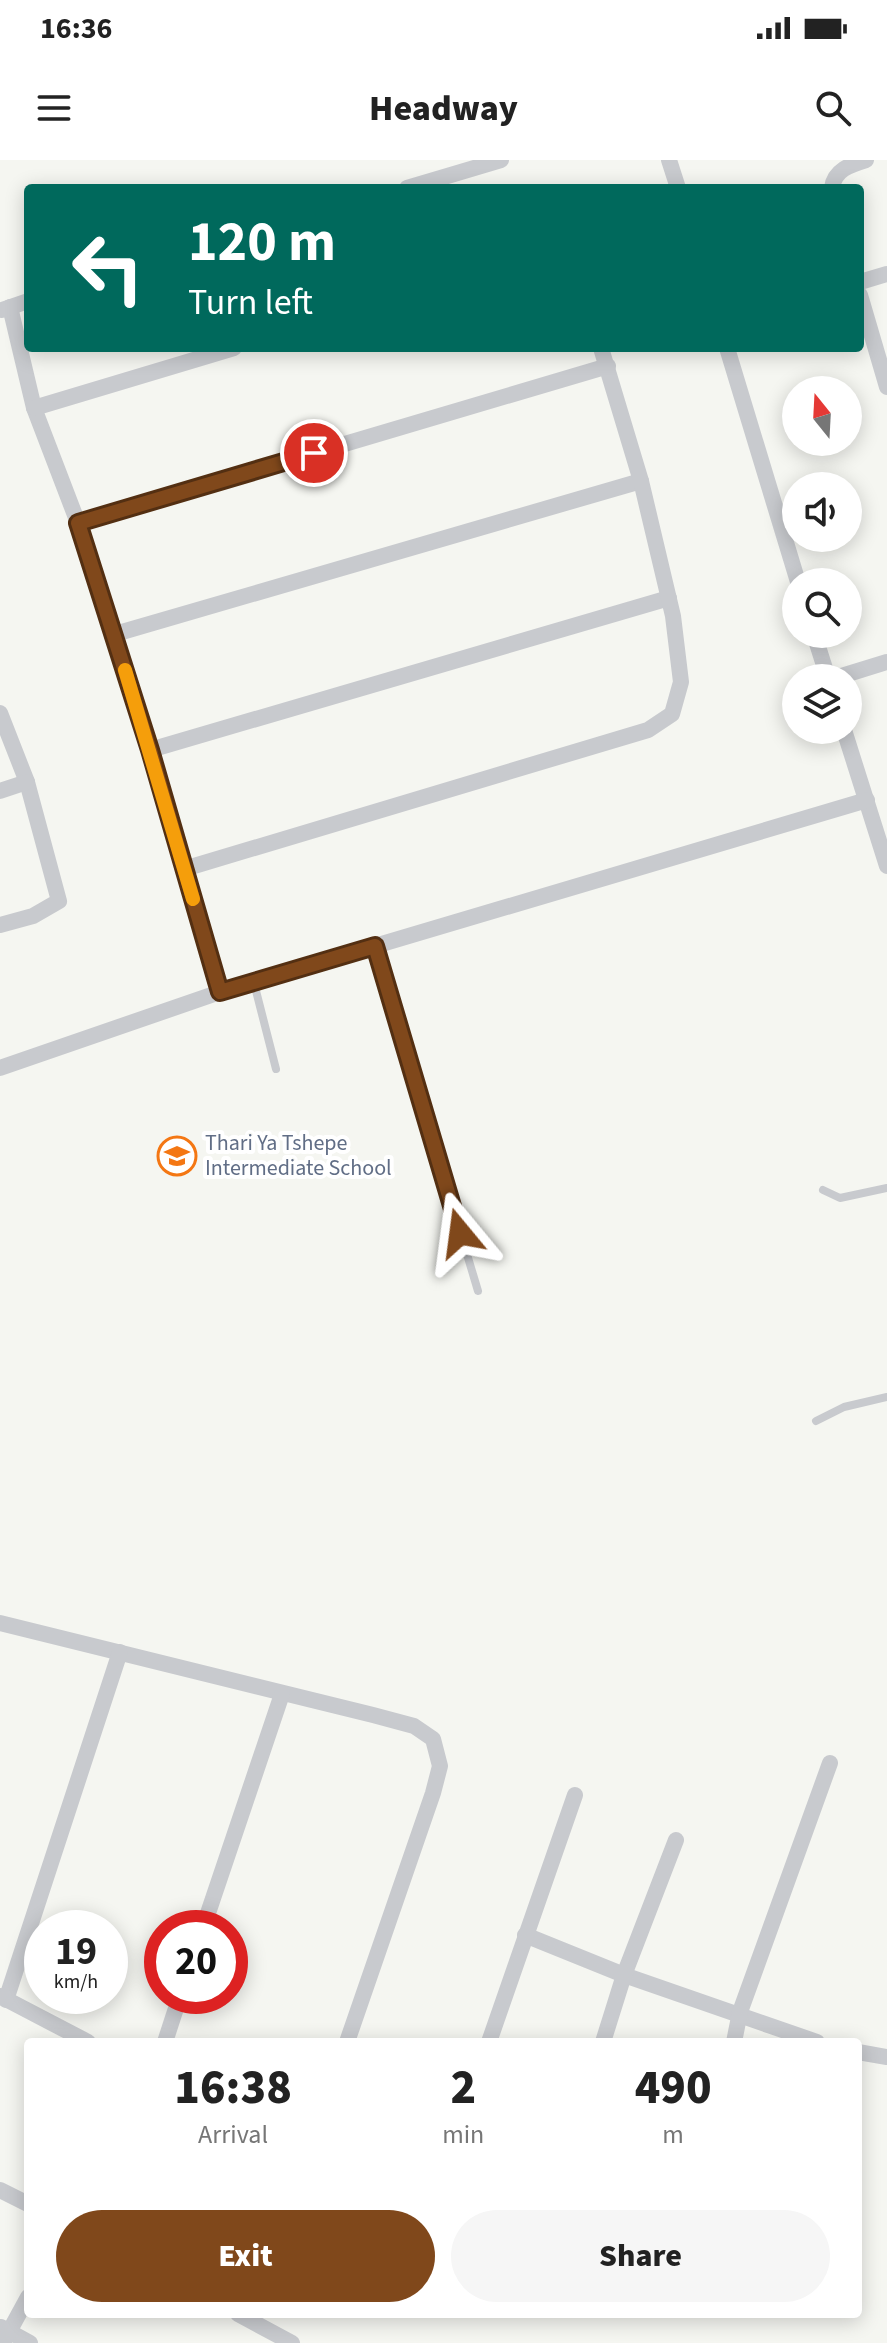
<!DOCTYPE html>
<html lang="en">
<head>
<meta charset="utf-8">
<style>
  :root { --surface:#fff; --page:#f6f6f6; --text:#222; --muted:#767676; --accent:#80481b }
  body { margin:0; font-family:"Source Sans 3",sans-serif; background:var(--page); color:var(--text); height:100vh; display:flex; flex-direction:column; font-size:30px; white-space:nowrap }
  * { box-sizing:border-box; margin:0 }
  p { font-size:26px; color:var(--muted) }
  .icon { flex:none; width:44px; height:44px; fill:none; stroke:currentColor; stroke-width:2; stroke-linecap:round; stroke-linejoin:round }
  .map { position:relative; flex:1; overflow:hidden }
  .panel { position:absolute; left:24px; top:1878px; width:838px; height:280px; display:flex; flex-direction:column; background:var(--surface); border-radius:8px; box-shadow:0 4px 20px #0003 }
  .panel>* { flex:none }
  .hud { position:absolute; left:24px; top:24px; width:840px; height:168px; border-radius:8px; box-shadow:0 4px 20px #0003; background:#00695c; color:#fff; overflow:hidden }
  .needle { width:52px; rotate:342deg }
  .fabs { position:absolute; left:782px; top:216px; display:grid; gap:16px }
  .fabs a { display:grid; place-items:center; width:80px; height:80px; border-radius:50%; background:var(--surface); box-shadow:0 4px 20px #0003; font-size:40px }
  .speed { position:absolute; left:24px; top:1750px; display:flex; gap:16px; font-size:40px; font-weight:700; text-align:center }
  .speed>* { display:grid; place-content:center; width:104px; height:104px; border-radius:50%; background:var(--surface); box-shadow:0 4px 20px #0003; line-height:1 }
  .speed small { font-size:20px; font-weight:400 }
  .speed .limit { border:12px solid #d22; background:#fff; color:#111 }
  .pin { position:absolute; display:grid; place-items:center; width:68px; height:68px; color:#fff; margin:-34px; border:4px solid #fff; border-radius:50%; box-shadow:0 2px 8px #0007 }
  .me { position:absolute; width:88px; margin:-44px; rotate:344deg; stroke-linejoin:round; filter:drop-shadow(0 0 6px #0008) }
  .turn { display:flex; align-items:center; gap:28px; height:168px; padding:0 32px; font-size:36px }
  .turn .icon { width:104px; height:104px; stroke-width:2.5 }
  .turn b { display:block; font-size:56px; line-height:68px }
  .eta { display:flex; justify-content:space-evenly; align-items:center; height:136px; text-align:center }
  .eta b { font-size:48px; font-weight:800; line-height:56px }
  .cta { display:flex; gap:16px; margin-top:auto; padding:16px 32px }
  .cta a { flex:1; height:92px; border-radius:48px; background:var(--accent); color:#fff; font-size:32px; font-weight:800; line-height:92px; text-align:center }
  .cta a+a { background:var(--page); color:var(--text) }
  .status { display:flex; justify-content:space-between; align-items:center; height:56px; padding:0 40px; background:var(--surface); direction:ltr }
  .status svg { height:22px; fill:currentColor }
  header { display:flex; justify-content:space-between; align-items:center; height:104px; padding:0 32px; background:var(--surface); font-size:36px; font-weight:800 }
  .map>svg:first-child { display:block }
  .lines { fill:none; stroke-linecap:round; stroke-linejoin:round }
  .service { stroke:#c8cace; stroke-width:8 }
  .minor { stroke:#c8cace; stroke-width:16 }
  .route-casing { stroke:#532f12; stroke-width:20 }
  .route { stroke:#80481b; stroke-width:14 }
  .slow { stroke:#f59e0b; stroke-width:14 }
  .labels { text-anchor:middle; dominant-baseline:central; stroke-width:8; stroke-linejoin:round; paint-order:stroke }
  .poi-label { font-size:22px; fill:#616e86; stroke:#fff; text-anchor:start }
</style>
</head>
<body>
<div class="status"><b>16:36</b><svg viewBox="0 0 49 12"><path d="M0 12V9h3v3zM5 12V6h3v6zM10 12V3h3v9zM15 12V0h3v12zM26 1h20v11H26zM47 4h2v5h-2z"/></svg></div>
<header><svg class="icon" aria-label="menu" viewBox="0 0 24 24"><path d="M4 6h16M4 12h16M4 18h16"/></svg>Headway<svg class="icon" aria-label="search" viewBox="0 0 24 24"><circle cx="10" cy="10" r="6"/><path d="M15 15l6 6"/></svg></header>
<div class="map">
<svg width="887" height="2183" viewBox="0 0 887 2183">
  <rect width="100%" height="100%" fill="#f5f6f1"/>
  <g class="lines">
    <g class="service">
      <polyline points="375,787 478,1131"/>
      <polyline points="254,823 276,909"/>
      <polyline points="823,1030 840,1038 887,1028"/>
      <polyline points="816,1261 844,1247 887,1237"/>
    </g>
    <g class="minor">
      <polyline points="669,0 678,28"/>
      <polyline points="407,28 501,0"/>
      <path d="M 832,28 C 834,10 850,5 866,0"/>
      <polyline points="860,122 887,114"/>
      <polyline points="860,135 887,227"/>
      <polyline points="10,147 34,248 78,363 115,474 220,832"/>
      <polyline points="2,150 28,141"/>
      <polyline points="727,188 798,422"/>
      <polyline points="34,248 234,188"/>
      <polyline points="78,363 608,206"/>
      <polyline points="115,474 641,321"/>
      <polyline points="814,474 828,518"/>
      <polyline points="835,518 887,502"/>
      <polyline points="0,553 27,622 59,741 33,756 0,765"/>
      <polyline points="844,570 887,706"/>
      <polyline points="150,590 669,438"/>
      <polyline points="0,631 27,622"/>
      <polyline points="184,709 648,570 672,554 681,522 673,456 641,321 601,188"/>
      <polyline points="0,908 220,832 867,640"/>
      <polyline points="0,1463 373,1555 414,1566 433,1579 440,1606 433,1633 347,1882"/>
      <polyline points="203,1768 282,1534"/>
      <polyline points="525,1775 624,1815 817,1882"/>
      <polyline points="0,1836 88,1882"/>
      <polyline points="6,1840 120,1492"/>
      <polyline points="165,1882 180,1836"/>
      <polyline points="489,1882 575,1635"/>
      <polyline points="603,1882 624,1815 676,1680"/>
      <polyline points="734,1882 740,1852 830,1603"/>
      <polyline points="858,1892 887,1897"/>
      <polyline points="0,2030 28,2044"/>
      <polyline points="238,2154 292,2183"/>
      <polyline points="1,2167 30,2183"/>
      <polyline points="3,2183 28,2137"/>
    </g>
  </g>
  <g class="lines">
    <defs>
      <polyline id="route" points="314,293 78,363 150,590 220,832 375,786 460,1073"/>
    </defs>
    <use href="#route" class="route-casing"/>
    <use href="#route" class="route"/>
    <polyline class="slow" points="125,510 193,739"/>
  </g>
  <defs>
    <symbol id="school-ring" viewBox="-11 -11 22 22"><circle r="9.5" fill="#fff" stroke="#f47713" stroke-width="1.5"/><path d="M0-5L7-2L0 1L-7-2ZM-4 1L0 2.5L4 1V4Q0 6-4 4Z" fill="#f47713"/></symbol>
  </defs>
  <g fill-rule="evenodd">
    <use href="#school-ring" x="155" y="974" width="44" height="44"/>
  </g>
  <g class="labels">
    <g class="poi-label">
      <text x="205" y="983">Thari Ya Tshepe<tspan x="205" dy="25">Intermediate School</tspan></text>
    </g>
  </g>
</svg>
<div class="fabs">
<a><svg class="needle" viewBox="-14 -14 28 28"><path d="M0-13l5 13h-10z" fill="#e53935"/><path d="M0 13l5-13h-10z" fill="#767676"/></svg></a>
<a><svg class="icon" aria-label="sound" viewBox="0 0 24 24"><path d="M4 9h4l5-4v14l-5-4H4zM17 9q2 3 0 6"/></svg></a>
<a><svg class="icon" aria-label="search" viewBox="0 0 24 24"><circle cx="10" cy="10" r="6"/><path d="M15 15l6 6"/></svg></a>
<a><svg class="icon" aria-label="layers" viewBox="0 0 24 24"><path d="M12 4l9 5-9 5-9-5zM3 14l9 5 9-5"/></svg></a>
</div>
<div class="speed"><div>19<small>km/h</small></div><div class="limit">20</div></div>
<div class="pin" style="left:314px;top:293px;background:#d93025"><svg class="icon" aria-label="arrive" viewBox="0 0 24 24"><path d="M6 21V4h12l-3 4 3 4H6"/></svg></div>
<svg class="me" style="left:460px;top:1073px" viewBox="-20 -20 40 40"><path d="M0-17L14 15 0 8-14 15z" fill="#80481b" stroke="#fff" stroke-width="4"/></svg>
<div class="hud">
<div class="turn"><svg class="icon" aria-label="left" viewBox="0 0 24 24"><path d="M17 20v-9H6M10 6l-5 5 5 5"/></svg><div><b>120 m</b>Turn left</div></div>
</div>
<section class="panel">
<div class="eta">
<div><b>16:38</b><p>Arrival</p></div>
<div><b>2</b><p>min</p></div>
<div><b>490</b><p>m</p></div>
</div>
<div class="cta"><a>Exit</a><a>Share</a></div>
</section>
</div>
</body>
</html>
